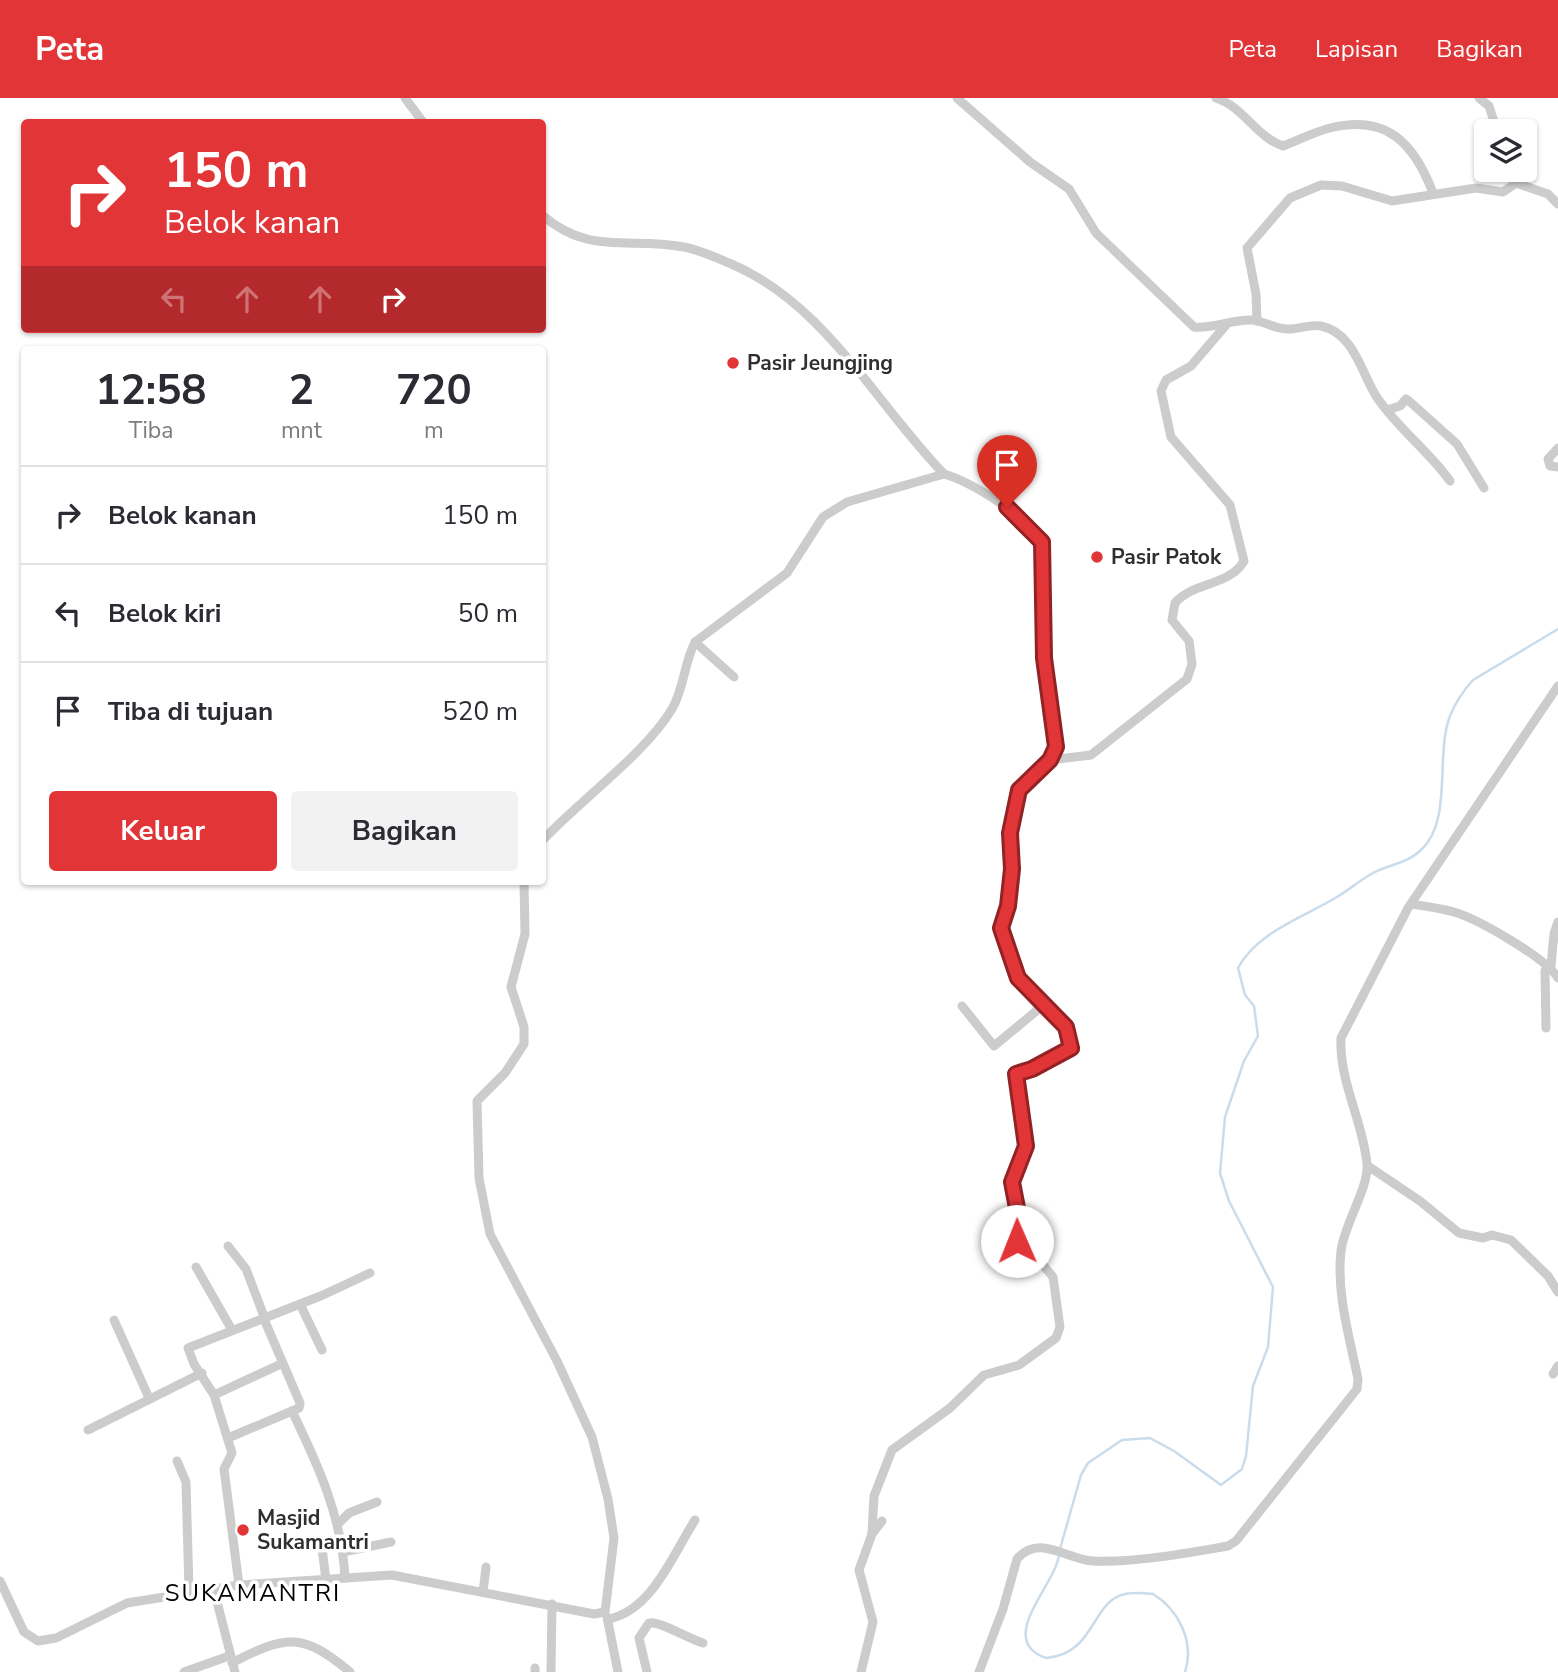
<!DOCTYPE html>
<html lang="id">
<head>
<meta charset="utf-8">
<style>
  :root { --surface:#fff; --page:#f2f2f3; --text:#2b2b33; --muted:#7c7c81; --line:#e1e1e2; --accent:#e23538 }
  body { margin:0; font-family:"Nunito Sans",sans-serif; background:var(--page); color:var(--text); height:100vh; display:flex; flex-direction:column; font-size:26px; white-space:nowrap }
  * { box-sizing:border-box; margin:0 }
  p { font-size:23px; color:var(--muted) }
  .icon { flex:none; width:38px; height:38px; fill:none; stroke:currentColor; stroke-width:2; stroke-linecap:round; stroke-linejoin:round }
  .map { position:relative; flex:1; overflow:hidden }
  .panel { position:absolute; left:21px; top:248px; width:525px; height:539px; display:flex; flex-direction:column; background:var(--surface); border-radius:7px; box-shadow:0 2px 5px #0004 }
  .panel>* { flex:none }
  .guide { position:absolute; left:21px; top:21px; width:525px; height:214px; border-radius:7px; box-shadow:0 2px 5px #0004; background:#e23538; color:#fff; overflow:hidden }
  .tools { position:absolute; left:1474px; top:21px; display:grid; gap:14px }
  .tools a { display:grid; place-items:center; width:63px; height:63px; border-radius:7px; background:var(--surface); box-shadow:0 2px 5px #0004; font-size:35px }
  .pin { position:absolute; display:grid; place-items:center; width:60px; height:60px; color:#fff; margin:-72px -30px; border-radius:50% 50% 50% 0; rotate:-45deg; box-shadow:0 0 7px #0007 }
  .pin .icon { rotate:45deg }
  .me { position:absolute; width:77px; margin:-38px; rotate:359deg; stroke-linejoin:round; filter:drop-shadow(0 0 5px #0008) }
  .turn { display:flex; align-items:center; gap:24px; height:147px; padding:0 28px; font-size:32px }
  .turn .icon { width:91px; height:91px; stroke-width:2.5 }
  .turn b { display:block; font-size:49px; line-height:60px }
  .lanes { display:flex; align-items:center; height:66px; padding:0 28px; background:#0003; justify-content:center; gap:35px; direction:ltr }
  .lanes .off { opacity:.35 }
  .eta { display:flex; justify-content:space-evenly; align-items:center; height:119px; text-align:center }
  .eta b { font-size:42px; font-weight:700; line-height:49px }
  .primary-button { display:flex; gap:14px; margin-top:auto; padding:14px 28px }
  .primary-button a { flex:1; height:80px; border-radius:7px; background:var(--accent); color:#fff; font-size:28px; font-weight:700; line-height:80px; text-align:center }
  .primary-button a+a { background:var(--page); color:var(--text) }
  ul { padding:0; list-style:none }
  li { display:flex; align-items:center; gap:21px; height:98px; padding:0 28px; border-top:2px solid var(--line) }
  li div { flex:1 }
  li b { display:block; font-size:26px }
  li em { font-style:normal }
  header { display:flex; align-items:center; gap:42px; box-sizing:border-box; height:98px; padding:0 35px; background:var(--accent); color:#fff }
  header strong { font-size:33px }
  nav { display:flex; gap:38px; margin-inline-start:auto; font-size:24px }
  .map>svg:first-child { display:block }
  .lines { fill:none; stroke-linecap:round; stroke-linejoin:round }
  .stream { stroke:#cadceb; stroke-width:2.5 }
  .minor { stroke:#ccc; stroke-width:9 }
  .route-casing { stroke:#932224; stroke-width:18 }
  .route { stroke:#e23538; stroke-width:12 }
  .poi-dot { fill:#e23538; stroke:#fff; stroke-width:2.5 }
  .labels { text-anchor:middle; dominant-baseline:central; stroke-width:7; stroke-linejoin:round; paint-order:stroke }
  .poi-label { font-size:21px; font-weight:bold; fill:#2f2f2f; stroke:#fff; text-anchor:start }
  .quarter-label { font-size:24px; letter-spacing:2px; fill:#000; stroke:#fff }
</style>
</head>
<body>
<header>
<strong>Peta</strong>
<nav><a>Peta</a><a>Lapisan</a><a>Bagikan</a></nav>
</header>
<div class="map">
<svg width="1558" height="1574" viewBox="0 0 1558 1574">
  <rect width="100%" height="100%" fill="#fff"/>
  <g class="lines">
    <g class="stream">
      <path d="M 1060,1451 L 1081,1377 L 1088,1365 L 1122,1342 L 1150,1340 L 1174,1353 L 1221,1387 L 1242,1371 L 1246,1358 L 1253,1288 L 1268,1249 L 1273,1189 L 1229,1103 L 1220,1075 L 1225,1019 L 1244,963 L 1258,938 L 1254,908 L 1245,897 L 1238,870 C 1257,834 1304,819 1337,799 C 1349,792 1360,782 1373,775 C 1388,767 1408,765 1421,752 C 1453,723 1435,657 1450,618 C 1455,605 1464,592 1473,582 L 1558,531"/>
      <path d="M 1059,1457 C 1055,1488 995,1542 1046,1560 C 1096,1556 1091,1503 1125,1496 C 1134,1494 1144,1495 1153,1496 C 1178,1511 1195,1544 1185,1574"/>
    </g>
    <g class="minor">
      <polyline points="405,0 423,24"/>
      <path d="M 957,0 L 1030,64 L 1069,91 L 1096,135 L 1194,229 C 1214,231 1232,221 1252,222 C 1265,223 1276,232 1289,231 C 1299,231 1310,226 1321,228 C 1354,235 1361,274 1376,298 C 1397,330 1428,352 1450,383"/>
      <path d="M 1216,0 C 1244,9 1256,39 1283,48 C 1299,42 1314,34 1330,30 C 1387,16 1414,45 1433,95"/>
      <polyline points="1479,0 1489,8 1497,33"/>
      <polyline points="1516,85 1548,96 1558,106"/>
      <path d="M 542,117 C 591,159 629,138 684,149 C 699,152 715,159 729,165 C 824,204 875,305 944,376 C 969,383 1031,420 1042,444 L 1044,560 L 1056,649 C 1053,670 1026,674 1019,692 C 1004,727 1013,767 1008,804 C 1007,814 1000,825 1002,834 C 1005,848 1009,868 1018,880 C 1035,903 1071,918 1071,950 L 1067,955 L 1016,976 L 1015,982 L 1026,1048 L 1012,1084 L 1017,1110 L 1017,1146 L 1043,1167 L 1053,1179 L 1060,1229 L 1056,1240 L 1019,1267 L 984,1277 L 950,1310 L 892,1352 L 874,1398 L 872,1436"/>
      <polyline points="1257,223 1256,196 1247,150 1290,100 1321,87 1342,88 1392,103 1476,90 1503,94 1516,85 1515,72"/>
      <polyline points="1387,312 1400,308 1406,301 1409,303 1457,346 1484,390"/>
      <polyline points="1558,350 1548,361 1550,368 1558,369"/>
      <polyline points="695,544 734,579"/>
      <path d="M 1050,662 L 1091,657 L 1187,581 L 1192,566 L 1189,543 L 1172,522 L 1175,505 C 1193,484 1230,488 1244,463 L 1230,407 L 1171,339 L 1161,293 L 1166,282 L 1191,268 L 1226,227"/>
      <path d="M 542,743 C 580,702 645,656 672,611 C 684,591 684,565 695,544 L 787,475 L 823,419 L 847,404 L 944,376"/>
      <path d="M 1411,806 C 1425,808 1440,810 1454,814 C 1478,821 1546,860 1558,880"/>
      <polyline points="1551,868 1554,836 1558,824"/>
      <polyline points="962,908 994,948 1046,905"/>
      <polyline points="1546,930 1545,873 1548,866"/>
      <polyline points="1368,1068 1420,1103 1459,1135 1483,1140 1492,1137 1511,1142 1548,1178 1558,1194"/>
      <polyline points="228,1148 246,1171 265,1221"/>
      <polyline points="196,1169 232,1232"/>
      <polyline points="300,1206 322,1252"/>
      <path d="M 264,1221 L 300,1305 L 299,1310 L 292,1313 C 318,1367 342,1419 345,1480"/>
      <polyline points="114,1222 149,1300"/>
      <polyline points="1553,1276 1558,1268"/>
      <polyline points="214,1297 281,1266"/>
      <polyline points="88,1332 202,1275"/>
      <polyline points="228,1340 292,1313"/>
      <polyline points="177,1363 186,1384 189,1493"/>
      <polyline points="338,1426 349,1415 377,1404"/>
      <polyline points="321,1442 326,1482"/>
      <polyline points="343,1454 391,1444"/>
      <polyline points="0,1483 24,1534 38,1543 56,1540 127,1505 239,1487 224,1371 232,1355 214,1297 194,1266 188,1250 323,1197 370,1175"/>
      <polyline points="239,1487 392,1477 594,1516 605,1514 614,1440 608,1401 592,1339 557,1263 490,1136 479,1080 477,1003 505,975 524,946 524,929 511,889 525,836 524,784"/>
      <polyline points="214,1492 235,1574"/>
      <polyline points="483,1494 486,1469"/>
      <polyline points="607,1519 618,1574"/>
      <path d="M 608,1521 C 652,1513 673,1456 695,1422"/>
      <path d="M 232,1565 C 287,1536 303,1535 350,1574"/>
      <polyline points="184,1574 229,1558"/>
      <polyline points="535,1574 535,1570"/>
      <polyline points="551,1574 552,1506"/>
      <path d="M 647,1574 L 639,1540 L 649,1525 C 658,1522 689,1541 703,1545"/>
      <polyline points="861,1574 873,1524 859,1472 872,1436 882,1423"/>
      <path d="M 979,1574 L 1003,1511 L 1017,1461 C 1039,1435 1067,1462 1093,1463 C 1134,1465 1187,1455 1228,1448 L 1236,1443 L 1357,1291 L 1358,1281 C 1350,1241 1336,1195 1341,1153 C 1344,1126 1369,1090 1367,1066 C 1363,1023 1339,984 1341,940 L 1408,810 L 1558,588"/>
    </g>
  </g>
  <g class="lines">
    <defs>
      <polyline id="route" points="1007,409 1042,444 1044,560 1056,649 1050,662 1019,692 1010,735 1012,771 1008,808 1001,830 1018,880 1066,929 1071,950 1032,971 1016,976 1026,1048 1012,1084 1017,1110 1017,1143"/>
    </defs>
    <use href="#route" class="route-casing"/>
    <use href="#route" class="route"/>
  </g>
  <g class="poi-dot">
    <circle cx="733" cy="265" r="7"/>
    <circle cx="1097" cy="459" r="7"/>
    <circle cx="243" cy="1432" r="7"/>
  </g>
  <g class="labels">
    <g class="poi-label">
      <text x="747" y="265">Pasir Jeungjing</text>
      <text x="1111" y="459">Pasir Patok</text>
      <text x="257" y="1420">Masjid<tspan x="257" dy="24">Sukamantri</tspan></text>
    </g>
    <g class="quarter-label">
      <text x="253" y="1495">SUKAMANTRI</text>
    </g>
  </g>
</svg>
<div class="tools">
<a><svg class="icon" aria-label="layers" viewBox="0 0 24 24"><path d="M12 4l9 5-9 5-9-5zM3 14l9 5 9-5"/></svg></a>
</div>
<div class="pin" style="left:1007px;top:409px;background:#d93025"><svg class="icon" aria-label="arrive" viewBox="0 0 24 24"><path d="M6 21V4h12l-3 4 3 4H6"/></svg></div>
<svg class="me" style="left:1017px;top:1143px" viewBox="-20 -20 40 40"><circle r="19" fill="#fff"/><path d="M0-13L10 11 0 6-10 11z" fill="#e23538"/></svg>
<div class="guide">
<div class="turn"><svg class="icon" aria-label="right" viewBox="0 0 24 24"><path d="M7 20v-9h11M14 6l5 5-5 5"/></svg><div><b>150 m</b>Belok kanan</div></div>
<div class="lanes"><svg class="icon off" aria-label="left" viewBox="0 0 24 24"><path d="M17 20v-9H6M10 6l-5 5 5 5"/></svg><svg class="icon off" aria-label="ahead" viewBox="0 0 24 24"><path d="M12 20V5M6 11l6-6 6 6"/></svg><svg class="icon off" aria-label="ahead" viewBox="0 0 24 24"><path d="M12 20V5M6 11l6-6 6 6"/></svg><svg class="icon" aria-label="right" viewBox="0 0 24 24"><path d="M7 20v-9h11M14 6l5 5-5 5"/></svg></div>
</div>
<section class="panel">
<div class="eta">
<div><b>12:58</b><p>Tiba</p></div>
<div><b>2</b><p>mnt</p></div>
<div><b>720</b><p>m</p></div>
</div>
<ul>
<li><svg class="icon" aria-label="right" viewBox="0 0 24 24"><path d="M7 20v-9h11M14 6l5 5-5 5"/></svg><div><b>Belok kanan</b></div><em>150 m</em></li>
<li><svg class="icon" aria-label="left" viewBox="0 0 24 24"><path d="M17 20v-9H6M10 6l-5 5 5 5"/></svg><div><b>Belok kiri</b></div><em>50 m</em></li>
<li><svg class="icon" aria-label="arrive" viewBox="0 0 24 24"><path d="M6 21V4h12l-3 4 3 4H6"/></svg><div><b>Tiba di tujuan</b></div><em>520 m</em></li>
</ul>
<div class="primary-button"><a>Keluar</a><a>Bagikan</a></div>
</section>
</div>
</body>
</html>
